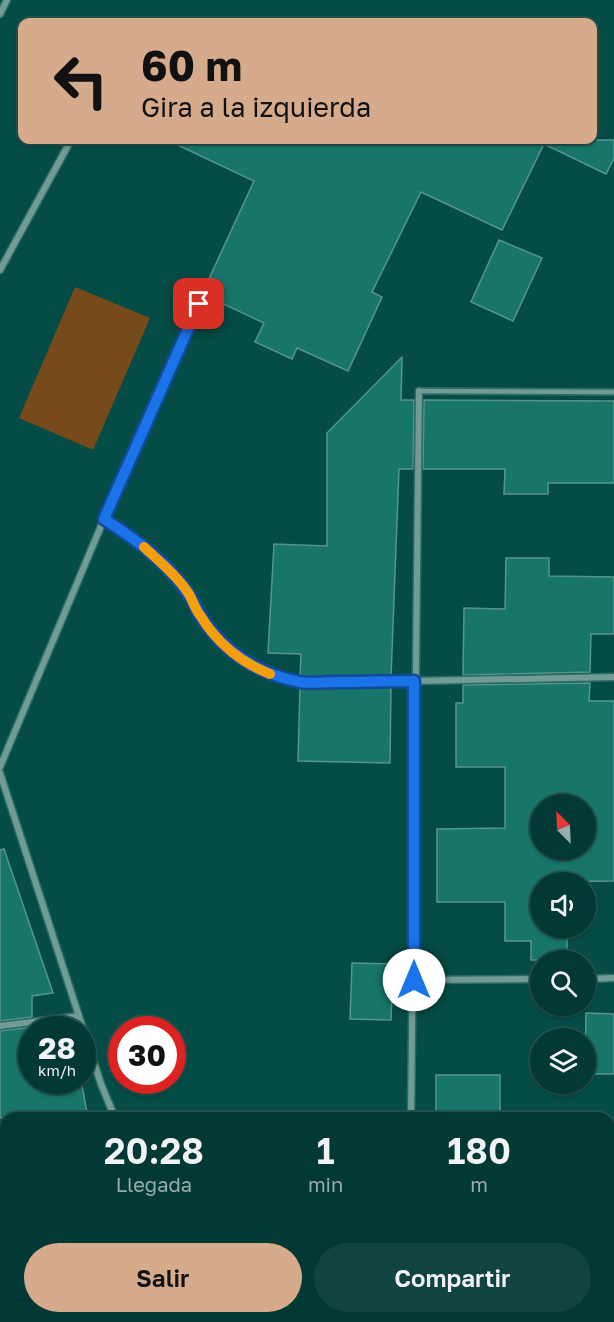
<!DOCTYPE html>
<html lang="es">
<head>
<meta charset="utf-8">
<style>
  :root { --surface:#033934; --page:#114440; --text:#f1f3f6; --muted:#97acac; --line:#24534f; --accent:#d6ab8b }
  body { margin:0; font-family:"Golos Text",sans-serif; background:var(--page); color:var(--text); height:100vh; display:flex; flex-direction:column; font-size:22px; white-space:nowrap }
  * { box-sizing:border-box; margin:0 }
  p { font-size:20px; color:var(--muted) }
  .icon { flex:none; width:33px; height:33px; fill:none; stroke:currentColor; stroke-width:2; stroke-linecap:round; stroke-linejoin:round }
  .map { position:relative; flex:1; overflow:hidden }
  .sheet { position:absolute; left:0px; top:1112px; width:615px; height:212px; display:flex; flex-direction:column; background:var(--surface); border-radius:18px 18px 0 0; box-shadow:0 2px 4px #0004,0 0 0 2px var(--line) }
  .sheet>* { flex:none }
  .guide { position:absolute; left:18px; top:18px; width:579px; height:126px; border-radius:12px; box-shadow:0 2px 4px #0004,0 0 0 2px var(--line); background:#d6ab8b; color:#111; overflow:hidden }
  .needle { width:39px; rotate:336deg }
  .tools { position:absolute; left:530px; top:794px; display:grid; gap:12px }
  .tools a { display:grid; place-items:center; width:66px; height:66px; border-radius:50%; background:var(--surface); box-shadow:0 2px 4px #0004,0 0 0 2px var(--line); font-size:30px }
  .speed { position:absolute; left:18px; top:1016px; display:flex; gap:12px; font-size:30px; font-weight:700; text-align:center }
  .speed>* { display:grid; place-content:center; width:78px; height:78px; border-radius:50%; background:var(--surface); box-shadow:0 2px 4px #0004,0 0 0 2px var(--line); line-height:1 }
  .speed small { font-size:15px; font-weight:400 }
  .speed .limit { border:9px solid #d22; background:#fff; color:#111 }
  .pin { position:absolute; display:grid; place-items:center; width:51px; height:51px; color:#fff; margin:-26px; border-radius:12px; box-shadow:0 3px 9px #0006 }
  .me { position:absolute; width:66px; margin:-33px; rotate:0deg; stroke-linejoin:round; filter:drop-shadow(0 0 4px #0008) }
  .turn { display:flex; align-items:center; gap:21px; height:126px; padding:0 24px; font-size:27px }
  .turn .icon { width:78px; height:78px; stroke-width:2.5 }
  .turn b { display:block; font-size:42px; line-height:51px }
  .eta { display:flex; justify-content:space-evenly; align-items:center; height:102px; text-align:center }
  .eta b { font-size:36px; font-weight:600; line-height:42px }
  .primary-button { display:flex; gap:12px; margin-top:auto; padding:12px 24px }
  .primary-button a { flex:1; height:69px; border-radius:36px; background:var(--accent); color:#111; font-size:24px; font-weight:600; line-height:69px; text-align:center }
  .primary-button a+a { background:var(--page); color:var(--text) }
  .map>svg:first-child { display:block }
  .green { fill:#774a1c }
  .building { fill:#17756a; stroke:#58958c; stroke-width:1.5; fill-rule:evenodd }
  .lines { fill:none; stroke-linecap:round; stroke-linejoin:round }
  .service-casing { stroke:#2c6c65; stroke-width:8 }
  .minor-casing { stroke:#2c6c65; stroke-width:9 }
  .service { stroke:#719b94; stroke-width:4.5 }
  .minor { stroke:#719b94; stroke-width:6 }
  .route-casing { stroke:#114b97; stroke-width:15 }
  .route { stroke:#1a73e8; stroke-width:10 }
  .slow { stroke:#f59e0b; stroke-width:10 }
</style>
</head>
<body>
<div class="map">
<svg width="614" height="1322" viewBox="0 0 614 1322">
  <rect width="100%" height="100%" fill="#044c45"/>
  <polygon class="green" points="75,287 150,318 93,450 19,418"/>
  <g class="building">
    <polygon points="167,140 614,140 614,158 606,174 544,144 502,230 421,192 372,292 382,297 348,371 297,348 292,359 255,342 264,323 202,294 254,181"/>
    <polygon points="499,240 542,258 513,321 471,302"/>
    <polygon points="402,357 401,400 414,400 413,469 399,469 391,677 300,677 301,654 268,653 274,544 327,546 327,433"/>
    <polygon points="424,400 614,401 614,483 548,483 548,494 504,494 505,469 423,469"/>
    <polygon points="506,558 549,558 549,576 614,577 614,634 591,634 590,672 463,675 464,608 505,609"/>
    <path d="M 590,683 L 589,701 L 614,701 L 614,881 L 540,882 L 540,927 L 567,927 L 567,960 L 531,960 L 531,941 L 505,941 L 505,902 L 437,902 L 437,829 L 505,828 L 505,767 L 456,767 L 456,703 L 463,703 L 463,685 ZM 540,804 L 585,804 L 585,849 L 540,849 Z"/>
    <polygon points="391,686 390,763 298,761 300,687"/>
    <polygon points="4,849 53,993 32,996 32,1017 0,1021 0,850"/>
    <polygon points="352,963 393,964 391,1020 350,1019"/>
    <polygon points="586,1013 614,1014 614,1074 585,1074"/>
    <polygon points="32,1027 32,1080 81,1080 88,1118 0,1118 0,1031"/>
    <rect x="436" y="1075" width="64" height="43"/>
  </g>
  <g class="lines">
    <defs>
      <g id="service">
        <polyline points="419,391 614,392"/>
        <path d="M 104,519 C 135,539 169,563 189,595 C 194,601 196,609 200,615 C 222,651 258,674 300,682 C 311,684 324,682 336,682 C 362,682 388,681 415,681"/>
      </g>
      <g id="minor">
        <polyline points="0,14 7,0"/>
        <polyline points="0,270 71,140"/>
        <polyline points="415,681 614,677"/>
        <polyline points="0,767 104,519 199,304"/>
        <polyline points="0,773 101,1084 115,1118"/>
        <polyline points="585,979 614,978"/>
        <polyline points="414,980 540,979"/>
        <polyline points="0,1026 79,1016"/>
        <polyline points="411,1118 419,391"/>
        <polyline points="609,1305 614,1305"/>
        <polyline points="220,1319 269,1317"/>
      </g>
    </defs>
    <use href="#service" class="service-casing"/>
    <use href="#minor" class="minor-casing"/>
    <use href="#service" class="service"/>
    <use href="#minor" class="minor"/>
  </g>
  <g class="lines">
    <defs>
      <path id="route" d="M 199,304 L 104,519 C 135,539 169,563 189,595 C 194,601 196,609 200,615 C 222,651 258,674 300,682 C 311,684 324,682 336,682 C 362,682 388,681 414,681 L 414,980"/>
    </defs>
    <use href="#route" class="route-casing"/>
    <use href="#route" class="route"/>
    <path class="slow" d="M 144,547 C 160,562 177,576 189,594 C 193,601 195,609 200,615 C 216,642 241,663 270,674"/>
  </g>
</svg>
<div class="tools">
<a><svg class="needle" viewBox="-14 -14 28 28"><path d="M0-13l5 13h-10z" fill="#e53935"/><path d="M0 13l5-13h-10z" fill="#97acac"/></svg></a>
<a><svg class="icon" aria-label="sound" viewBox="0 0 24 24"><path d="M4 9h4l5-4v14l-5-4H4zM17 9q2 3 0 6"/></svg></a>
<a><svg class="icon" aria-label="search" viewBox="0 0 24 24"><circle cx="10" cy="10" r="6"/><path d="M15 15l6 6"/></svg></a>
<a><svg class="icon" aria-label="layers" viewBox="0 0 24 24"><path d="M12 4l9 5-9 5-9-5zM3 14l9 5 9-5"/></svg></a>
</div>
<div class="speed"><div>28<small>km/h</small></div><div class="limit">30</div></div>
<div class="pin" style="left:199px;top:304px;background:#d93025"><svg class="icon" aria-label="arrive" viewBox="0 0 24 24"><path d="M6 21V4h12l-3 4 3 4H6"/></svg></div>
<svg class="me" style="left:414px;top:980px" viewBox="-20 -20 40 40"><circle r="19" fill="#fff"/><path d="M0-13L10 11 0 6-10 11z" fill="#1a73e8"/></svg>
<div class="guide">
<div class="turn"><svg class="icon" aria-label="left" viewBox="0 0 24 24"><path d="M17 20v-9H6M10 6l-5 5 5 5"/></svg><div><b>60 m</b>Gira a la izquierda</div></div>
</div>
<section class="sheet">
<div class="eta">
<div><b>20:28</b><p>Llegada</p></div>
<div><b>1</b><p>min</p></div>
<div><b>180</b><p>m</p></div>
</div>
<div class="primary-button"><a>Salir</a><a>Compartir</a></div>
</section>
</div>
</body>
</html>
